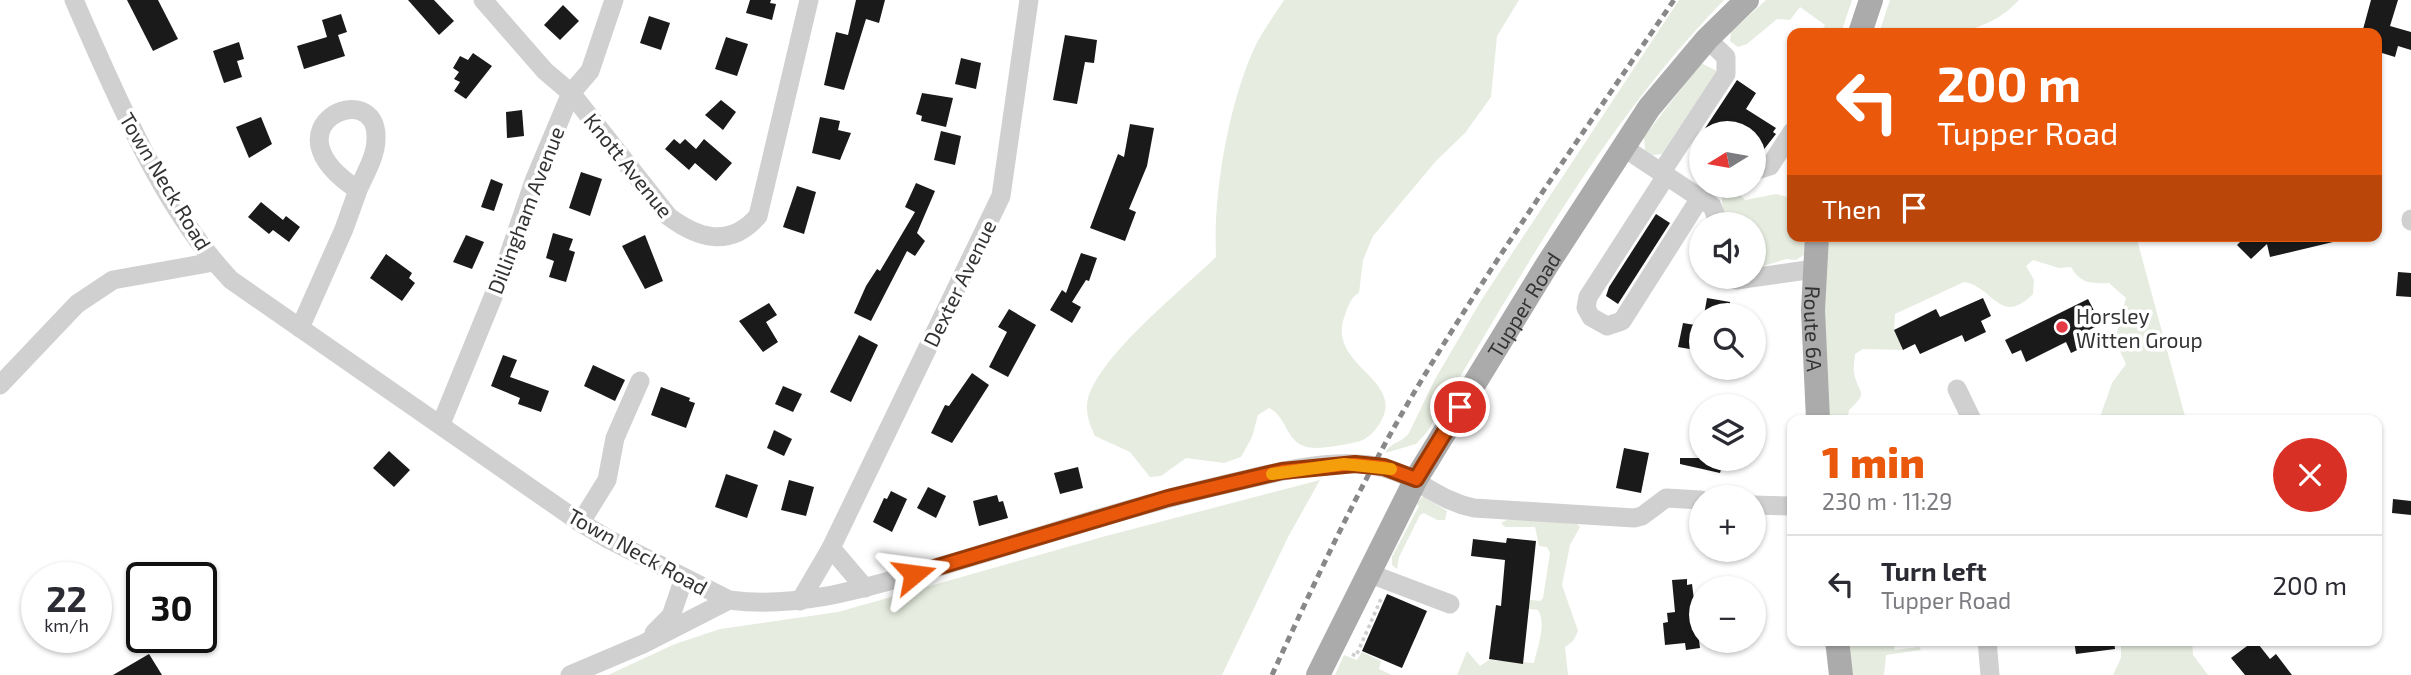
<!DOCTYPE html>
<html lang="en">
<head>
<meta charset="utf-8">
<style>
  :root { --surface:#fff; --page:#f7f7f7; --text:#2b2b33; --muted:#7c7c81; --line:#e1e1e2; --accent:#ea580c }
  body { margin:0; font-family:"Exo 2",sans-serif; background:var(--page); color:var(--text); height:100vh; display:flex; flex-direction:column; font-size:26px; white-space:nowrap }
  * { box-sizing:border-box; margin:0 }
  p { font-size:23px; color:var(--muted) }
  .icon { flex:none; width:38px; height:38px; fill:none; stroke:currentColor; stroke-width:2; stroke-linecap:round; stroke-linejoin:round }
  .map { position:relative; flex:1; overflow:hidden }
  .details { position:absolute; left:1787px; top:415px; width:595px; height:231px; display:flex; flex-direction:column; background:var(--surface); border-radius:14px; box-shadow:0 2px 5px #0004 }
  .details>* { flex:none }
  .top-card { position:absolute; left:1787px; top:28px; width:595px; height:214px; border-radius:14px; box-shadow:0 2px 5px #0004; background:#ea580c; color:#fff; overflow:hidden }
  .needle { width:46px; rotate:259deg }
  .controls { position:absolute; left:1689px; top:121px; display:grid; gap:14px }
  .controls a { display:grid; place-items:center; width:77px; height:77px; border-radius:50%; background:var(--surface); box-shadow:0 2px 5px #0004; font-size:35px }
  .speed { position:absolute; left:21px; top:562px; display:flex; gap:14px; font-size:35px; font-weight:700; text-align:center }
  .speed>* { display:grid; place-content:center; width:91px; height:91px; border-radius:50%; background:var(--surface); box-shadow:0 2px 5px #0004; line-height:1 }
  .speed small { font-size:18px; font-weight:400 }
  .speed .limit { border:4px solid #111; border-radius:10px; background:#fff; color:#111 }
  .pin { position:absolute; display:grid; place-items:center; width:60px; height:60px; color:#fff; margin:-30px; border:4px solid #fff; border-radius:50%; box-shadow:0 2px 7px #0007 }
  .me { position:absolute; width:77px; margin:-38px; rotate:74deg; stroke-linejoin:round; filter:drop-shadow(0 0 5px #0008) }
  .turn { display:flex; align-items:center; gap:24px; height:147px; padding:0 35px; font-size:32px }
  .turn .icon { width:91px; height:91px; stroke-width:2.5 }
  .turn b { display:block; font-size:49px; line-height:60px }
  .then { display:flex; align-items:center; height:66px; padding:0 35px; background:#0003; gap:14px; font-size:26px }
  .round { display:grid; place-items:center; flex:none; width:74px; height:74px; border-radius:37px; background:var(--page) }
  .headline { display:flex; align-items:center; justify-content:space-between; height:119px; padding:0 35px }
  h1 { font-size:42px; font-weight:800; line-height:52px; color:var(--accent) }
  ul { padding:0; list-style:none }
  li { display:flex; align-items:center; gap:21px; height:98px; padding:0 35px; border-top:2px solid var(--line) }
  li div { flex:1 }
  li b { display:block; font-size:26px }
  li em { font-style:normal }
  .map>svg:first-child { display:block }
  .green { fill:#e6ecdf }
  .building { fill:#1a1a1a }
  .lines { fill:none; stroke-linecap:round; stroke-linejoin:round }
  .path { stroke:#cdcdcd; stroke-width:3.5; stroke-dasharray:3.5 3.5; stroke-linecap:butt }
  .minor { stroke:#d0d0d0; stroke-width:19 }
  .major { stroke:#ababab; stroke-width:24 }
  .rail { stroke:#888; stroke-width:5; stroke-dasharray:7 5; stroke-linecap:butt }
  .route-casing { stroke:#983908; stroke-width:18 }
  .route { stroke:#ea580c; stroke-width:12 }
  .slow { stroke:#f59e0b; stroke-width:12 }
  .poi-dot { fill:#e63946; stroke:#fff; stroke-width:2.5 }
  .labels { text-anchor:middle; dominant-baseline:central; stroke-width:7; stroke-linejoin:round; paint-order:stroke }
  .street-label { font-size:21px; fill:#333; stroke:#fff }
  .poi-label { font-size:21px; fill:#333; stroke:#fff; text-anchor:start }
</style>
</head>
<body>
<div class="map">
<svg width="2411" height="675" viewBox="0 0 2411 675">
  <rect width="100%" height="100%" fill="#fff"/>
  <g class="green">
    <path d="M 1284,0 L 1519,0 L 1497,36 L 1491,97 L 1465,133 L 1436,161 L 1373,236 L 1363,260 L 1359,293 C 1351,297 1348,306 1345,315 C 1324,367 1411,379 1378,426 C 1371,436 1364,441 1352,443 C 1340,445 1316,451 1304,446 C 1286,440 1286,416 1269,408 L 1258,415 L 1252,437 L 1241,457 L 1224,463 L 1186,458 L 1161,476 L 1150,477 L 1130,452 L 1095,436 C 1089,424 1084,409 1089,395 C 1106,350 1181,291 1216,257 C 1213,194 1228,108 1253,51 C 1261,33 1274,16 1284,0 Z"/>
    <path d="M 1679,0 L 1724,0 C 1602,125 1517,283 1427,432 L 1416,444 L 1385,453 C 1392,441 1402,443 1409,433 L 1434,381 L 1482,299 Z"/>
    <polygon points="1766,0 1852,0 1841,33 1820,33 1825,25 1800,7 1790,20 1777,19 1747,44 1738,47 1730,41 1731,32"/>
    <path d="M 1890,0 L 2019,0 C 1980,42 1931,33 1879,33 Z"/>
    <polygon points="1701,63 1717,71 1662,154 1653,155 1645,150 1644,137"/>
    <polygon points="1733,186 1745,200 1776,194 1792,198 1792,236 1807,236 1804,255 1796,260 1786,259 1754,269 1754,224 1727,224 1722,205 1722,187"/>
    <path d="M 1828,236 L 2136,236 L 2186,420 L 2099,420 L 2112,383 L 2126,364 L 2115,340 L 2126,298 L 2109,283 C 2091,284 2080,283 2071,267 L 2059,268 L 2033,260 L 2026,266 L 2034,280 L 2033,294 C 2000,327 1994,287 1964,282 L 1895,314 L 1894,330 L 1903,350 L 1863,349 L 1855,354 C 1855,359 1853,367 1854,372 C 1857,394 1871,390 1849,410 L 1847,420 L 1829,420 L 1824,305 Z"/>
    <polygon points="1320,480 1288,537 1222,675 608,675 675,644 720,629 838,612 1106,536"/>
    <polygon points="1423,496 1447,511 1445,520 1437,520 1424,513 1420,515 1399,557 1397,569 1392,565 1392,557 1419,506 1416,503"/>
    <path d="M 1512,517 L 1576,523 L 1580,527 L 1570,545 L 1562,585 L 1578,631 L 1573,641 L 1565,647 L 1568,675 L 1457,675 L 1467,651 L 1480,666 L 1489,660 L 1534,663 C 1537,648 1547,624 1538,610 L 1523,608 L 1524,599 L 1540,601 L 1543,598 L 1550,553 L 1547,547 L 1539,546 L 1535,527 L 1505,527 L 1501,523 Z"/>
    <polygon points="2121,640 2192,641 2193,655 2208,675 2113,675 2121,658"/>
    <polygon points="1848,641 1893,641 1895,650 1919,647 1921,650 1886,655 1884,675 1851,675"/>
    <polygon points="1362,652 1381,661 1379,669 1392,675 1335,675 1344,655 1357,660"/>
  </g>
  <g class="building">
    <polygon points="127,0 158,0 178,39 153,51"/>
    <polygon points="408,0 434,0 454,21 439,35"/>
    <polygon points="750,0 771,0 770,3 776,4 772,20 746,13"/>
    <polygon points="856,0 885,0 879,23 866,19 844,90 824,85 836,32 848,35"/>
    <polygon points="2371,0 2398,0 2390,26 2411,32 2411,50 2398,46 2395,57 2382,53 2380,60 2376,59 2376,33 2362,33"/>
    <polygon points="563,5 579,21 560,40 544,25"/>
    <polygon points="341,14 347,32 338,35 345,56 304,69 297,46 327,37 322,20"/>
    <polygon points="649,16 670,23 661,50 640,43"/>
    <polygon points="1065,35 1097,40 1094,63 1085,62 1077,104 1053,100"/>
    <polygon points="726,37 748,44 737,76 715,69"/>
    <polygon points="239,42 244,59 237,61 242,77 224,83 213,51"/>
    <polygon points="473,53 492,66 466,99 454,91 460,82 454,79 459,72 453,68 460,56 468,60"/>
    <polygon points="961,58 981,63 976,89 955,84"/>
    <polygon points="1737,80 1756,93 1746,109 1776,128 1773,132 1776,134 1758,157 1754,154 1754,133 1702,133"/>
    <polygon points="922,93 953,98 946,127 921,121 922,116 916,114"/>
    <polygon points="721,100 736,112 723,130 705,115"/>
    <polygon points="522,110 524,136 507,138 506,112"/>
    <polygon points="261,117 272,144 249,158 236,127"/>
    <polygon points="820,117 840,121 838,130 851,133 840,160 812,153"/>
    <polygon points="1130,124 1154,128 1147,166 1129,209 1136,212 1125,241 1090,228 1118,154 1124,157"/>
    <polygon points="941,131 961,136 955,165 934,160"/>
    <polygon points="674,139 680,144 685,139 696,149 704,139 732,163 716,181 695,163 689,170 665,149"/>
    <polygon points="581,172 602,179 590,216 569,208"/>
    <polygon points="491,179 503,184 494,211 481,207"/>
    <polygon points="916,183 935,191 917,233 925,241 915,256 907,251 871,321 854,313 866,286 877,269 880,271 915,212 905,207"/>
    <polygon points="797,186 816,192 804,234 783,227"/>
    <polygon points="261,202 283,220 286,216 300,227 289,242 273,230 269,234 248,217"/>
    <polygon points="1656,214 1670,223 1618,304 1606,296 1609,287"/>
    <polygon points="553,233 573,239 569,250 575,252 566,282 549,277 554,261 546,258"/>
    <polygon points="466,235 484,242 472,269 453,262"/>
    <polygon points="645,235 663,281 645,289 622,246"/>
    <polygon points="2246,236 2333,236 2333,242 2270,257 2267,244 2251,259 2237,245"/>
    <polygon points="1081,253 1097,258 1089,281 1086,280 1072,302 1081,307 1072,323 1050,310 1062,290 1066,293"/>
    <polygon points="386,254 412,273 409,278 415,283 402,301 370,278"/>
    <polygon points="2398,272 2411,273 2411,297 2396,296"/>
    <polygon points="1707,298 1730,302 1728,315 1704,315"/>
    <polygon points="1983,298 1991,316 1981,321 1986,332 1965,342 1962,335 1920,354 1915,344 1903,350 1894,330 1936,309 1940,317"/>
    <polygon points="2088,299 2101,324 2089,330 2094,342 2071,353 2066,342 2026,362 2021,350 2012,354 2005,340"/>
    <polygon points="769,303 777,315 766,322 778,342 763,352 739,321"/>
    <polygon points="1009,309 1036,325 1008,377 989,367 1007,332 998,327"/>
    <polygon points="1683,323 1701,326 1701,351 1678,347"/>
    <polygon points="859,335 878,345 851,402 830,392"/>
    <polygon points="503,355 517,360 510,377 549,391 541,412 518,404 520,398 491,386"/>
    <polygon points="593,365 625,380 615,401 584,386"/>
    <polygon points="972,373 989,385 952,443 931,433 945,405 949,406"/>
    <polygon points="783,386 802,394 793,412 775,404"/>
    <polygon points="661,387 690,398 689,401 695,403 686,428 651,415"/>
    <polygon points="774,430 792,439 784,456 767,448"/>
    <polygon points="1624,448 1649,453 1641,493 1616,488"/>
    <polygon points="389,451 410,470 394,487 373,468"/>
    <polygon points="1680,458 1724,458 1720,473 1680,464"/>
    <polygon points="1078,467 1083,488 1060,494 1054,473"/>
    <polygon points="726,474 758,485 747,518 715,507"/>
    <polygon points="789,480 814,487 806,516 781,510"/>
    <polygon points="928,487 946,496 936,518 917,508"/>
    <polygon points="891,491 907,499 892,532 873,522 884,498 887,499"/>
    <polygon points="997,495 999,502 1003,501 1008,518 979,526 973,501"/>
    <polygon points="2393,499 2411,501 2411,515 2392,513"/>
    <polygon points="1507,538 1536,541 1523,664 1489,659 1496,605 1501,606 1505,560 1471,556 1473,539 1506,543"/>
    <polygon points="1687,579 1687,585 1692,584 1700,648 1686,650 1685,643 1665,645 1663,623 1668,622 1667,613 1675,612 1672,580"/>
    <polygon points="1387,594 1427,611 1402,668 1362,651"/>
    <polygon points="2074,640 2114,640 2115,649 2076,654"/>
    <polygon points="2255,640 2270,659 2276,654 2292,675 2245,675 2231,658"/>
    <polygon points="149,654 162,675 113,675"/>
  </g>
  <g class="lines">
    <polyline class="path" points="1352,654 1356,656 1381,599"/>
    <g class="minor">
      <path d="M 74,0 C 114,91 162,208 231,280 L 578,521 L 608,539 L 729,600 C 795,609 858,590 921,572 C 1021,543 1120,509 1222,485 C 1266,475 1311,462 1357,464 C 1412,466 1429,499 1474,508 L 1634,518 L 1642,516 L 1666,498 L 1701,500"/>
      <path d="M 483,0 L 545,71 L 571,93 L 668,216 C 697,238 730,249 758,216 L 809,0"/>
      <polyline points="1623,147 1712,206 1719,224"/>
      <polyline points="1754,171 1770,166 1792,132"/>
      <polyline points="1661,173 1726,74 1726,57 1707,39"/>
      <polyline points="1666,176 1588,297 1586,308 1591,317 1607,326 1622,321 1700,198"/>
      <polyline points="2411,219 2411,221"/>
      <polyline points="1701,259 1701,261"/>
      <polyline points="1724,276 1736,280 1814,269"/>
      <path d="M 300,328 L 344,229 L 358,190 C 260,126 379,75 376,139 C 376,156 365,174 358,190"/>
      <polyline points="0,385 77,304 113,280 214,262"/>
      <polyline points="1957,389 1972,420"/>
      <polyline points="441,424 502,275 534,181 571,93 590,71 614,0"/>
      <polyline points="1754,505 1792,506"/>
      <polyline points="581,522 607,480 615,438 640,381"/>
      <polyline points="1368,573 1450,604"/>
      <polyline points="865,588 831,548 1001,196 1029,0"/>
      <polyline points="800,601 831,548"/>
      <polyline points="654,633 671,616 684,578"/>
      <polyline points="1987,640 1990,675"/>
      <polyline points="570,675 643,644 729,600"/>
    </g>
    <g class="major">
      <polyline points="1860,33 1871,0"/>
      <path id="s1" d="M 1817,236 L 1813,310 L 1818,420"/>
      <polyline points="1837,640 1841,675"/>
      <path id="s2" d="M 1318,675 L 1416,479 L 1547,265 L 1649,108 L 1707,39 L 1747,0"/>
    </g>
    <path class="rail" d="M 1272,675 C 1317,577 1363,478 1418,386 C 1498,253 1587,127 1674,0"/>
  </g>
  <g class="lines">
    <defs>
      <polyline id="route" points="914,574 1168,498 1282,471 1355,464 1384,467 1416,479 1460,407"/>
    </defs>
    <use href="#route" class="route-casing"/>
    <use href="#route" class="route"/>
    <polyline class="slow" points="1272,474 1344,464 1391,469"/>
  </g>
  <circle class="poi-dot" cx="2062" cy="327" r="7"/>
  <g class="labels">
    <g class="street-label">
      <text transform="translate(629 165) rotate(51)">Knott Avenue</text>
      <text transform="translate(166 181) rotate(59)">Town Neck Road</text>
      <text transform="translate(525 210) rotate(-69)">Dillingham Avenue</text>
      <text transform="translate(959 283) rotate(-64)">Dexter Avenue</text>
      <text stroke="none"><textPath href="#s2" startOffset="424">Tupper Road</textPath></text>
      <text stroke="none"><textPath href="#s1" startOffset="93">Route 6A</textPath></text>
      <text transform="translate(638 551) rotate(29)">Town Neck Road</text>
    </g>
    <g class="poi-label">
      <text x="2076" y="315">Horsley<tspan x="2076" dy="24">Witten Group</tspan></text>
    </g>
  </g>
</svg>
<div class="controls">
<a><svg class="needle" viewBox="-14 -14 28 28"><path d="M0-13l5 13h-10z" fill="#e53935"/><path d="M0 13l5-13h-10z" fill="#7c7c81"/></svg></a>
<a><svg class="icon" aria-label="sound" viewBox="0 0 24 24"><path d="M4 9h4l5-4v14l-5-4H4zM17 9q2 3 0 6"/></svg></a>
<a><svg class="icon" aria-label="search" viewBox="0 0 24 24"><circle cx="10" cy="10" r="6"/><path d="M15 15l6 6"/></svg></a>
<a><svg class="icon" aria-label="layers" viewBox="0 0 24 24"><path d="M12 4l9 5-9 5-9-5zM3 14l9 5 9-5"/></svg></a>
<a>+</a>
<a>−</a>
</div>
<div class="speed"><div>22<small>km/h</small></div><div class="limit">30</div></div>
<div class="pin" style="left:1460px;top:407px;background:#d93025"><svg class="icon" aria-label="arrive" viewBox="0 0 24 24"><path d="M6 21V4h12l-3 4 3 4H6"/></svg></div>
<svg class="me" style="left:914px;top:574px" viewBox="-20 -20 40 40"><path d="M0-17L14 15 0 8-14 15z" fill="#ea580c" stroke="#fff" stroke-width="4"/></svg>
<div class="top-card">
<div class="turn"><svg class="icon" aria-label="left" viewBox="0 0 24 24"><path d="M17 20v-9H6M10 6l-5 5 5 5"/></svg><div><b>200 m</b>Tupper Road</div></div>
<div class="then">Then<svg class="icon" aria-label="arrive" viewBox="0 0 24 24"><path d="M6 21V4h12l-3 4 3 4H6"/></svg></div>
</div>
<section class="details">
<div class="headline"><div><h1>1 min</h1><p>230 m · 11:29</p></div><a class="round" style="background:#d93025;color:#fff"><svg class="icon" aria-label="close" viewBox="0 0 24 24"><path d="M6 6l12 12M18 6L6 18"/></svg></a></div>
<ul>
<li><svg class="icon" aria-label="left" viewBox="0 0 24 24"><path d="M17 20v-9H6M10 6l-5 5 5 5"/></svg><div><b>Turn left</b><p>Tupper Road</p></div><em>200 m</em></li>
</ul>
</section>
</div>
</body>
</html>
